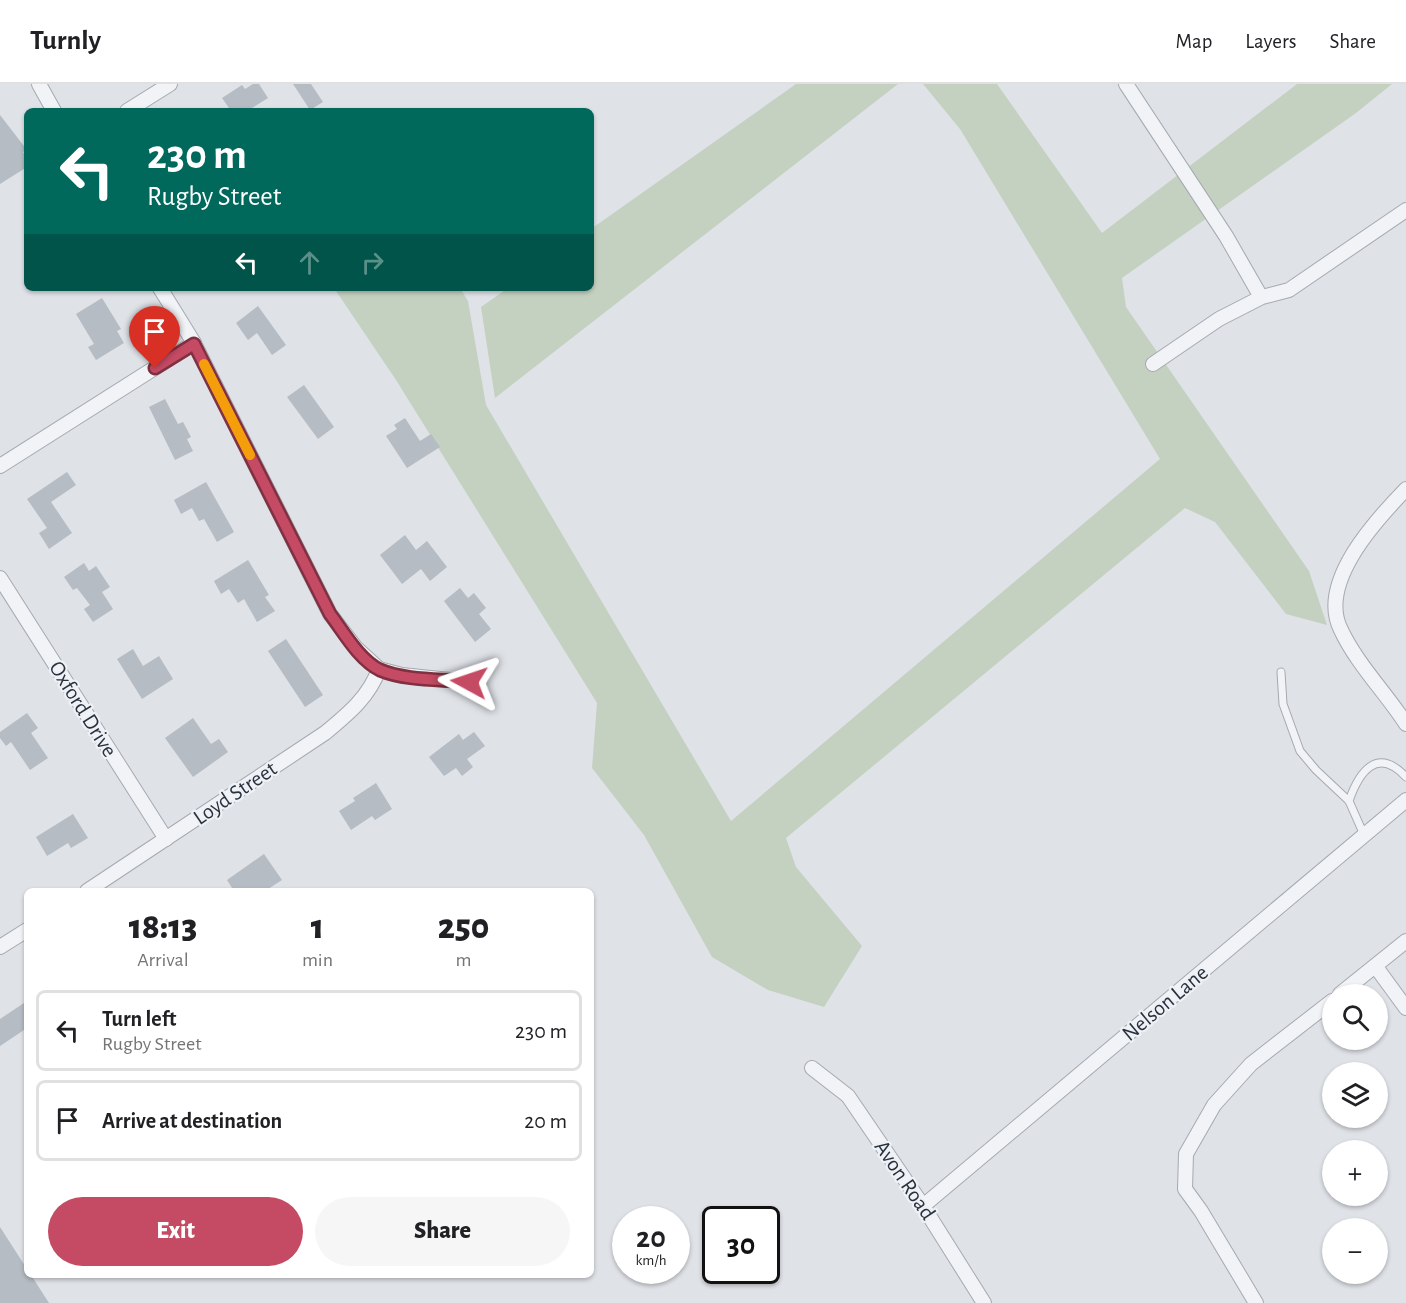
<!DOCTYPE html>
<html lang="en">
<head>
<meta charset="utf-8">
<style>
  :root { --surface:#fff; --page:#f6f6f6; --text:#202124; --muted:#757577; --line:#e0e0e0; --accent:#c54a63 }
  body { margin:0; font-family:"Alegreya Sans",sans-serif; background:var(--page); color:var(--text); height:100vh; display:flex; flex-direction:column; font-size:22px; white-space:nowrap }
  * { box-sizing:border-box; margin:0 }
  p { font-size:20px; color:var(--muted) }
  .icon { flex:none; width:33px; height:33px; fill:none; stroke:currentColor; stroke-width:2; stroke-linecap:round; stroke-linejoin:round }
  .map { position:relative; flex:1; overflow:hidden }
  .details { position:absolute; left:24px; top:804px; width:570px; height:390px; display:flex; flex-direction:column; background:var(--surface); border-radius:9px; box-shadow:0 2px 4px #0004 }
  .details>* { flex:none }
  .banner { position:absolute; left:24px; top:24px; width:570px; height:183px; border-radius:9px; box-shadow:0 2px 4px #0004; background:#00695c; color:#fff; overflow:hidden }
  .buttons { position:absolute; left:1322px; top:900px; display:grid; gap:12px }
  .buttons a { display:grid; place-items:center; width:66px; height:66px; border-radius:50%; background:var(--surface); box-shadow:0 2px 4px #0004; font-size:30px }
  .speed { position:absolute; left:612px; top:1122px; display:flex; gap:12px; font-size:30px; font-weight:700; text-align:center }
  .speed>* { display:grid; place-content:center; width:78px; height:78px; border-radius:50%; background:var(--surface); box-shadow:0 2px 4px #0004; line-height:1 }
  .speed small { font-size:15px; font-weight:400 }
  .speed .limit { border:3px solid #111; border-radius:9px; background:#fff; color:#111 }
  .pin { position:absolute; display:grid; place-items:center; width:51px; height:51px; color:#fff; margin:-62px -26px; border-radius:50% 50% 50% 0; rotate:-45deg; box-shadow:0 0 6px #0007 }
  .pin .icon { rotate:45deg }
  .me { position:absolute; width:66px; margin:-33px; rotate:275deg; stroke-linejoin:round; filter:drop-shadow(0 0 4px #0008) }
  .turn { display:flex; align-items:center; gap:21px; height:126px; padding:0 24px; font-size:27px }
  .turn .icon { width:78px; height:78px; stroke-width:2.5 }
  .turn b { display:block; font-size:42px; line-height:51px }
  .lanes { display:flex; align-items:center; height:57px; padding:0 24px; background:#0003; justify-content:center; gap:30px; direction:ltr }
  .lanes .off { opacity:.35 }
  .eta { display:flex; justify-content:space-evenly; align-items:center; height:102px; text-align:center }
  .eta b { font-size:36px; font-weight:800; line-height:42px }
  .primary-button { display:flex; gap:12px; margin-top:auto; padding:12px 24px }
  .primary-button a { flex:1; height:69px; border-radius:36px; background:var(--accent); color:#fff; font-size:24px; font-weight:800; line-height:69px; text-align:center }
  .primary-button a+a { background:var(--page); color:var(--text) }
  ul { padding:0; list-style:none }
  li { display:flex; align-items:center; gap:18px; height:81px; margin:0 12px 9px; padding:0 12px; border:3px solid var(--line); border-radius:9px }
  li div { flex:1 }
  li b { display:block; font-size:22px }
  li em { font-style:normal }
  header { display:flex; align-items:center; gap:36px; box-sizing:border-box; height:84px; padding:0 30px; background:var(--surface); border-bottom:2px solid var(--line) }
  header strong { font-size:28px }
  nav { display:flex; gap:33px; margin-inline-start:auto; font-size:21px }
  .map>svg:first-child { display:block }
  .green { fill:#c5d1c0 }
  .building { fill:#b6bcc4 }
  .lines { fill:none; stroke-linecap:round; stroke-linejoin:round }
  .service-casing { stroke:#a5a9b1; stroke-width:9 }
  .minor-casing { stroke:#a5a9b1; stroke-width:16 }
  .service { stroke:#f1f3f6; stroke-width:7 }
  .minor { stroke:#f1f3f6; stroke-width:14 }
  .route-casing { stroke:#803040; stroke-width:15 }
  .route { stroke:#c54a63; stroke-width:10 }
  .slow { stroke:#f59e0b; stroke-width:10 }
  .labels { text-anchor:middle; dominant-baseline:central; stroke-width:4.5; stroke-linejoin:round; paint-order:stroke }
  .street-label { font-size:22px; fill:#29313d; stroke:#eef1f5 }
</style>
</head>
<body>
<header>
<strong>Turnly</strong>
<nav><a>Map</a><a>Layers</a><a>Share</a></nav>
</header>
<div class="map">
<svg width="1406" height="1219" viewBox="0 0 1406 1219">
  <rect width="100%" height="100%" fill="#dfe2e7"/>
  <g class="green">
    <polygon points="796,0 898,0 495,314 481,223 508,204 591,204 591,145"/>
    <polygon points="923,0 997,0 1102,149 1297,0 1392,0 1356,29 1122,194 1126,223 1309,487 1327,541 1286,530 1215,438 1185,424 786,754 796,783 862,862 824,923 768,906 712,873 644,751 592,684 597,619 396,296 334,204 460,204 468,217 486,321 731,737 1160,375 960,45"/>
  </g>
  <g class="building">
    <polygon points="253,0 259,0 268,14 247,27 231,27 222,14 242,1 245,5"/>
    <polygon points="293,0 311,0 323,18 310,26"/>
    <polygon points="0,31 27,66 23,68 27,75 27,83 0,100"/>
    <polygon points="102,214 121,245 117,247 124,259 96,276 88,263 94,260 76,230"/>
    <polygon points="258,222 286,261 272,271 257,249 248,256 236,239"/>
    <polygon points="304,301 334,343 318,355 287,313"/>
    <polygon points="165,315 178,340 183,338 191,353 187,355 193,367 175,376 149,323"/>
    <polygon points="405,334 420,357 431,350 440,363 407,384 386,352 397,345 394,341"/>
    <polygon points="67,388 76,401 51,418 72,449 49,465 39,449 47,444 27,415"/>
    <polygon points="206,398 234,448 217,458 204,435 199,437 192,424 181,430 174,416"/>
    <polygon points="405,451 416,466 427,457 447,483 430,497 421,485 402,500 380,471"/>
    <polygon points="248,476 269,511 265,513 275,527 257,538 244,515 238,519 229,505 221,510 214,497"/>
    <polygon points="84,479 89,487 96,482 110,503 102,508 113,525 93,538 84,525 90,521 77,504 73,506 64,493"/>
    <polygon points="460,504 468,514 474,509 486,524 479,530 491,545 475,558 444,517"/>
    <polygon points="286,555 323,611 305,623 268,567"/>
    <polygon points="133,565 143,582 159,572 173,595 142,615 117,575"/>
    <polygon points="27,629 38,644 31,649 48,674 30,686 11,658 6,662 0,654 0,648"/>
    <polygon points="193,634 211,660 219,655 228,668 193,693 165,654"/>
    <polygon points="474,648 485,662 467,675 473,683 462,692 456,684 444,692 429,673 459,650 463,656"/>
    <polygon points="376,699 392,725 375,736 372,732 351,746 339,727 355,717 353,714"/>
    <polygon points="73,730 88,754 71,764 68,759 47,772 36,753"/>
    <polygon points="264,770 282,796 265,807 234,807 227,796"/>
    <polygon points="27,917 27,944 0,962 0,935"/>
    <polygon points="0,1143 27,1185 27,1191 31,1191 49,1219 0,1219"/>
  </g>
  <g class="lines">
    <defs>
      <g id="service">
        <polyline points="1281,588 1283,620 1300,667 1316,686 1349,717 1364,751"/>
        <path d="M 1349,717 C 1359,688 1377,662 1406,693"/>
      </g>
      <g id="minor">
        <polyline points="39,0 54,27"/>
        <polyline points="1126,0 1226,152 1261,213"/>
        <polyline points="127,27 170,0"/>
        <polyline points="1153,280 1219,235 1262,213 1289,206 1406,126"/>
        <polyline points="0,382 194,259"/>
        <path d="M 1406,405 C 1376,436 1317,499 1341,546 C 1357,580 1386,609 1406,640"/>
        <polyline points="0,494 166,755"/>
        <polyline points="379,585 402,591 469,598"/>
        <path d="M 87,807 L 325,649 C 348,630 369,613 379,585 L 356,564 L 330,530 L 194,259 L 160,204"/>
        <polyline points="0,863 27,846"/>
        <polyline points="1376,883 1406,924"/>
        <polyline points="1340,910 1406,857"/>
        <polyline points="812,984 848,1012 923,1122 984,1219"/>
        <polyline points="923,1122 1406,716"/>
        <polyline points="1256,1219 1201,1127 1185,1105 1186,1070 1214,1021 1251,980 1332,917"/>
      </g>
    </defs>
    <use href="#service" class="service-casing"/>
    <use href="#minor" class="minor-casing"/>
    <use href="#service" class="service"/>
    <use href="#minor" class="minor"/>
  </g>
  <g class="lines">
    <defs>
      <path id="route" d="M 155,284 L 194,260 L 330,530 C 343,547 359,576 380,586 C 406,597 441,595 469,598"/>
    </defs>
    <use href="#route" class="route-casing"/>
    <use href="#route" class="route"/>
    <polyline class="slow" points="204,280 250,371"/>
  </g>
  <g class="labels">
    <g class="street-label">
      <text transform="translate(83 625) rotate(58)">Oxford Drive</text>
      <text transform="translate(235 709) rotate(-34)">Loyd Street</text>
      <text transform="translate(1165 919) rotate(-40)">Nelson Lane</text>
      <text transform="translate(905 1096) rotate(56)">Avon Road</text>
    </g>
  </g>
</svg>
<div class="buttons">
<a><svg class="icon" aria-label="search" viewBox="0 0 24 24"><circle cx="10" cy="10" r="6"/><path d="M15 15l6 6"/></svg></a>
<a><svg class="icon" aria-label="layers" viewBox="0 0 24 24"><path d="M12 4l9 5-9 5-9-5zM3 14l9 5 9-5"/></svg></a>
<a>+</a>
<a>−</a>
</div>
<div class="speed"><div>20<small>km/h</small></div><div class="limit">30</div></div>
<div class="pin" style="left:155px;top:284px;background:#d93025"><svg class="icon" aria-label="arrive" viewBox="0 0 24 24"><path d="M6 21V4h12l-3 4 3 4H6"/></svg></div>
<svg class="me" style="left:469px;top:598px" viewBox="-20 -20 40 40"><path d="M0-17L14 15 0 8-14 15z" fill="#c54a63" stroke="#fff" stroke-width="4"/></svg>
<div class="banner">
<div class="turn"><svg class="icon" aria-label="left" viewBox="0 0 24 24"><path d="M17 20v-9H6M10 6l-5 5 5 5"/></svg><div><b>230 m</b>Rugby Street</div></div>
<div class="lanes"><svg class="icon" aria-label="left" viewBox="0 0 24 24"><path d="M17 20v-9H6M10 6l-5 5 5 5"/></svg><svg class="icon off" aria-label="ahead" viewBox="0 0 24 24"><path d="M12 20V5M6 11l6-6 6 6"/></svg><svg class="icon off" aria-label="right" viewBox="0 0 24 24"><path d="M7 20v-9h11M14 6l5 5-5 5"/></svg></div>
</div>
<section class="details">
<div class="eta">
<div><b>18:13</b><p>Arrival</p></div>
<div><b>1</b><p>min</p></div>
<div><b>250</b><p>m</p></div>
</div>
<ul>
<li><svg class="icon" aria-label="left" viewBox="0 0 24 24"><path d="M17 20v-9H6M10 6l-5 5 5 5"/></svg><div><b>Turn left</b><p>Rugby Street</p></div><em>230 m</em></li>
<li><svg class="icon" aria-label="arrive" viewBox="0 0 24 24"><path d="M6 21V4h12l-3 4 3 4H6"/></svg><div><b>Arrive at destination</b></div><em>20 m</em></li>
</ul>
<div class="primary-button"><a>Exit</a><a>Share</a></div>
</section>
</div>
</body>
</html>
